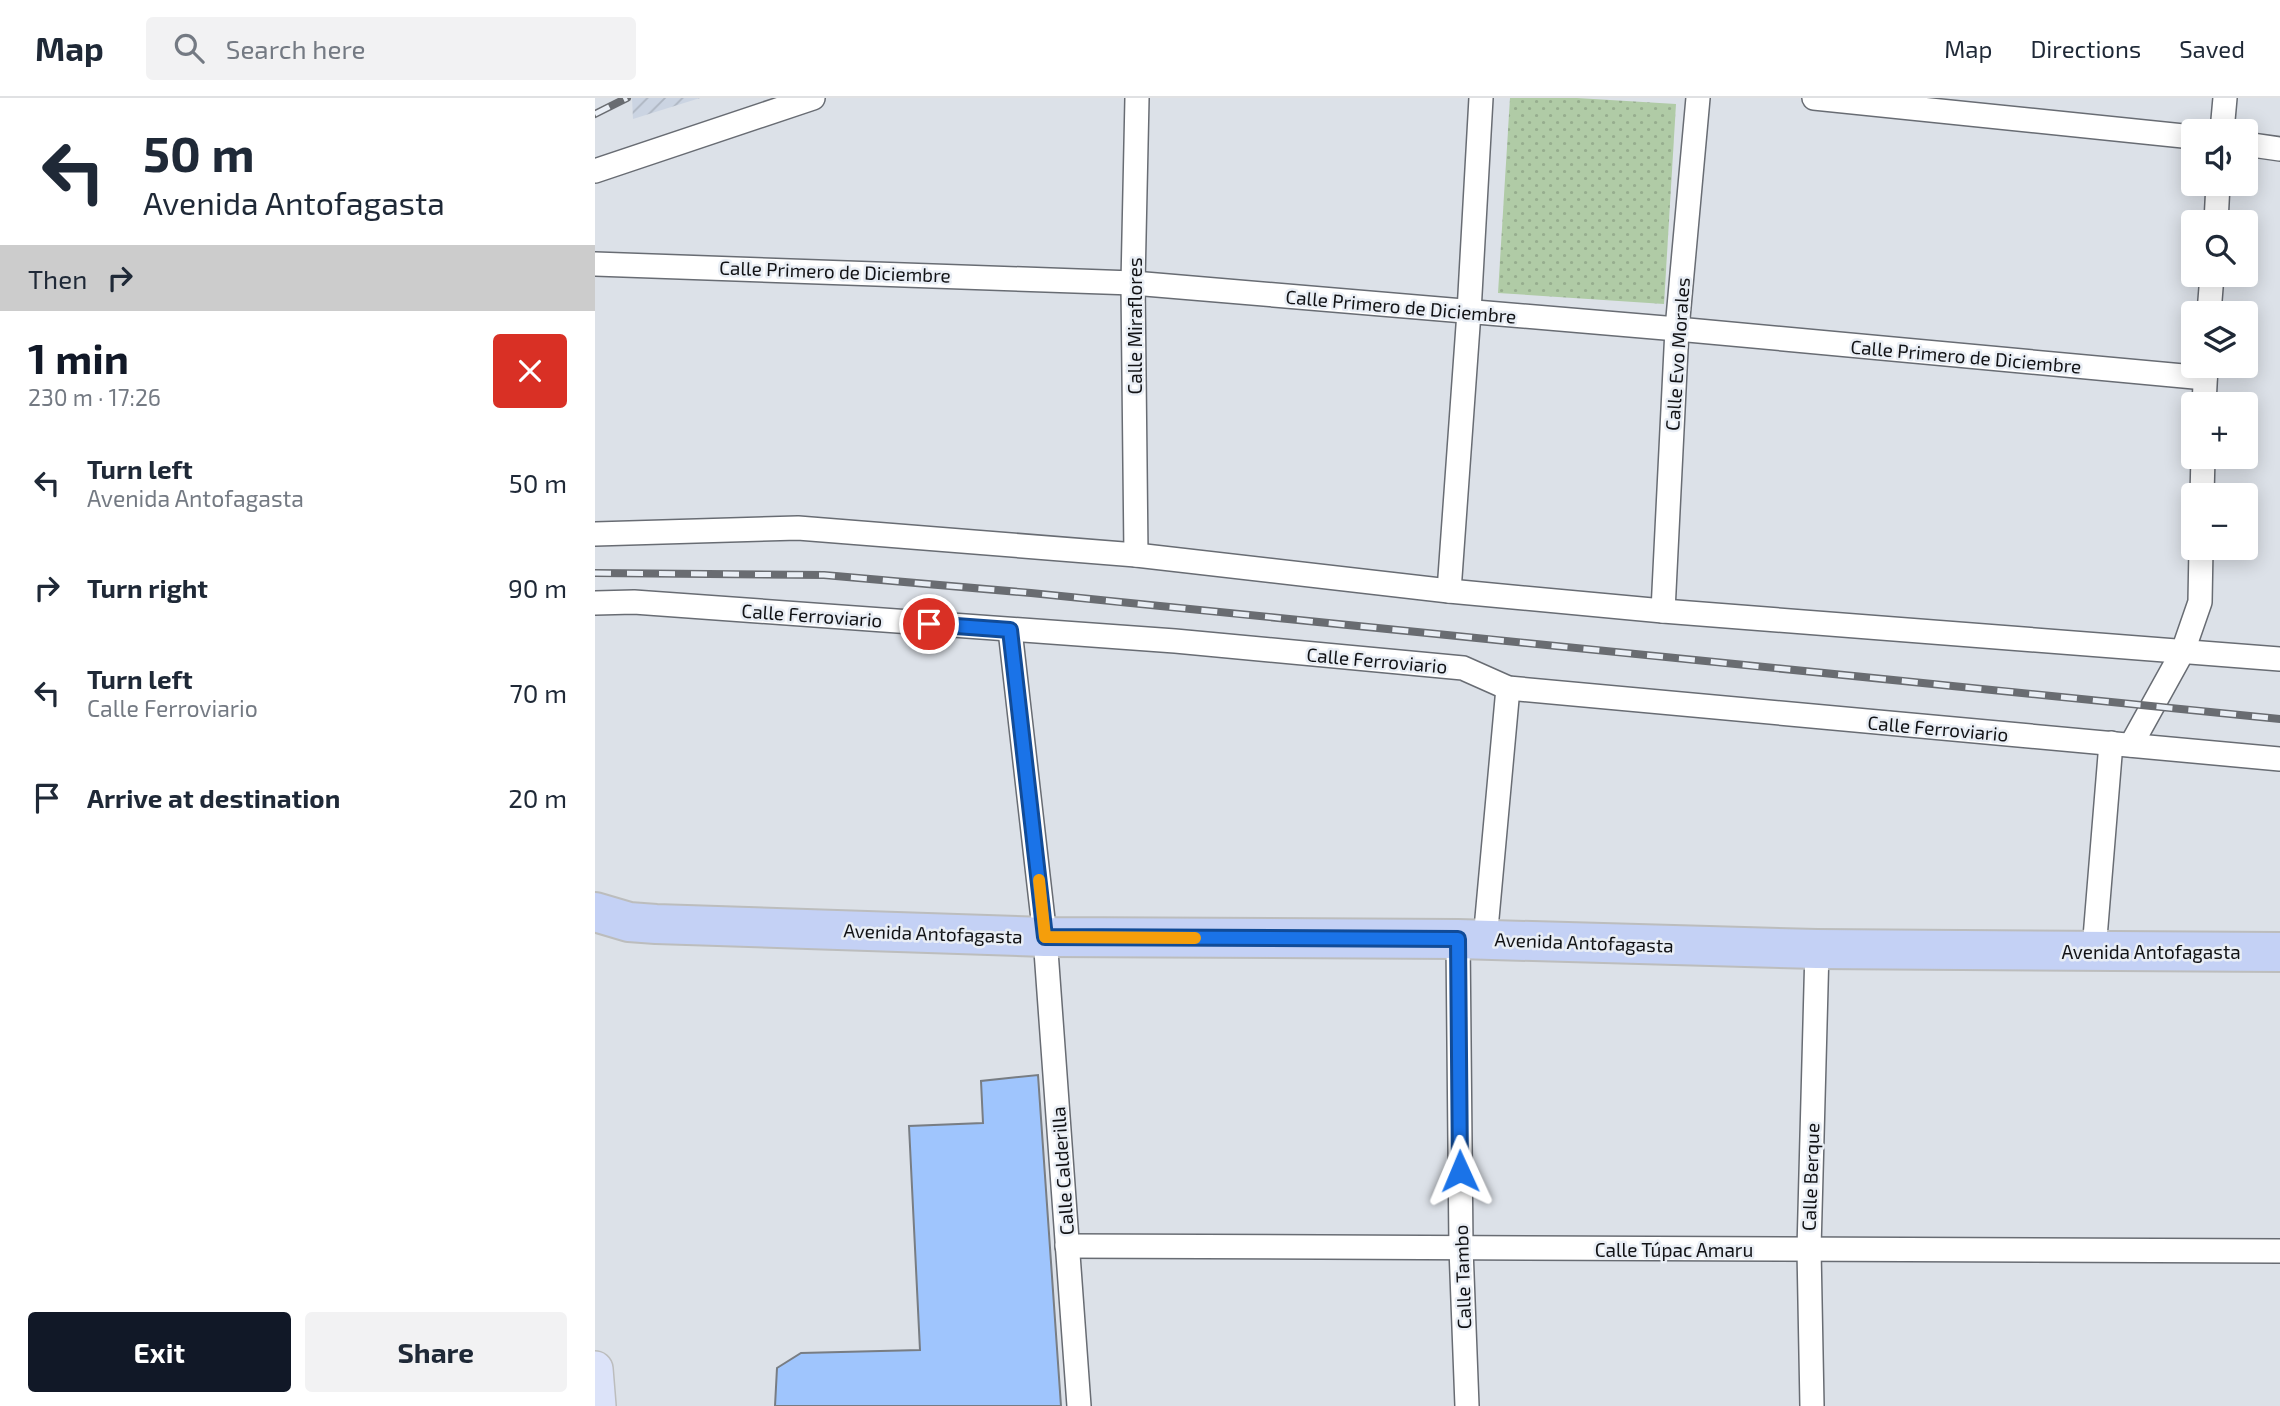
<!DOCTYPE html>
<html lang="en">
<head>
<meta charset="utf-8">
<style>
  :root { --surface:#fff; --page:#f2f2f3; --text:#1f2937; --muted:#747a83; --line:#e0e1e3; --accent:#111827 }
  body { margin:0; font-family:"Exo 2",sans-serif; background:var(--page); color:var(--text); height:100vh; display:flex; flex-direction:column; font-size:26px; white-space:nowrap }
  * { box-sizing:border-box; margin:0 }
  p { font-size:23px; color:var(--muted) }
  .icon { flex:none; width:38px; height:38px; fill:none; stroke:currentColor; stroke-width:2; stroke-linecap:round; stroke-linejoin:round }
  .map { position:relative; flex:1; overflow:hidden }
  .panel { display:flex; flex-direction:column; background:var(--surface); width:595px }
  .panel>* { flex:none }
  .guide { background:#fff; color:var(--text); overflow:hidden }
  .buttons { position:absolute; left:1586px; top:21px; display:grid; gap:14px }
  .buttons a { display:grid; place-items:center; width:77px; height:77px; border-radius:7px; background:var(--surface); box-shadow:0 4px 18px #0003; font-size:35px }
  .pin { position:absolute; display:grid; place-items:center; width:60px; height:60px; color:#fff; margin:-30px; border:4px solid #fff; border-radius:50%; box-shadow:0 2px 7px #0007 }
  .me { position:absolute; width:77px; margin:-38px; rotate:359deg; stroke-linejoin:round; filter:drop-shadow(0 0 5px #0008) }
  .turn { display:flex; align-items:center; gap:24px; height:147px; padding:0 28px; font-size:32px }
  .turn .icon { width:91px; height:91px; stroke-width:2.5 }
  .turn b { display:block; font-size:49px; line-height:60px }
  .then { display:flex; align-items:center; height:66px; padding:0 28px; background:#0003; gap:14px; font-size:26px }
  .round { display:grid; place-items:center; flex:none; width:74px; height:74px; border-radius:7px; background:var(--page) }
  .headline { display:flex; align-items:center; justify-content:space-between; height:119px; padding:0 28px }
  h1 { font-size:42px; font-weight:700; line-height:52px; color:var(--accent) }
  .action { display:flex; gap:14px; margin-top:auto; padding:14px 28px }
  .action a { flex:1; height:80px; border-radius:7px; background:var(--accent); color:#fff; font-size:28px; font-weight:700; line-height:80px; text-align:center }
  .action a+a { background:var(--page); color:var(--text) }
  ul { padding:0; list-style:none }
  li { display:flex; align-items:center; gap:21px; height:105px; padding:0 28px }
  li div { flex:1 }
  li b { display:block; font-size:26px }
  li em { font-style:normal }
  header { display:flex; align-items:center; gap:42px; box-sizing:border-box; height:98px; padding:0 35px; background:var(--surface); border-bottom:2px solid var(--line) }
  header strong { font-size:33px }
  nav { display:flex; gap:38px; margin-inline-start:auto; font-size:24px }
  .search { width:490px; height:63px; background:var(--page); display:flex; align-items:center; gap:18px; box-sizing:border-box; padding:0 24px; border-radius:7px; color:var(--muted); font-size:26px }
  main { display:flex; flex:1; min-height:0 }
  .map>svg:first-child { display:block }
  .industrial { fill:url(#industrial-furrows) }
  .park { fill:url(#park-dots) }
  .building { fill:#9fc5fd; stroke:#787d83; stroke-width:2 }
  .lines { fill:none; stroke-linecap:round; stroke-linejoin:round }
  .street-casing { stroke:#686c73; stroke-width:26 }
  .primary-casing { stroke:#bcbdbd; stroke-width:38 }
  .highway-casing { stroke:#bcbdbd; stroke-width:42 }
  .street { stroke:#fff; stroke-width:23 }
  .primary { stroke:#dce3f9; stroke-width:35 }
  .highway { stroke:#c4d1f5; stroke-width:38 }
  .rail-casing { stroke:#696c71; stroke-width:8 }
  .rail { stroke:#e9eef5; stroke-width:5; stroke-dasharray:16; stroke-linecap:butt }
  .route-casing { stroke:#114b97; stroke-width:18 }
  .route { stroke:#1a73e8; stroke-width:12 }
  .slow { stroke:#f59e0b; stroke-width:12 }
  .labels { text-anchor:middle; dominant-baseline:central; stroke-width:5; stroke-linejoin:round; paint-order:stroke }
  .street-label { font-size:19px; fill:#111215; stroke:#e9eef5 }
</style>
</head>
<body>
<header>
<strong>Map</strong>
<div class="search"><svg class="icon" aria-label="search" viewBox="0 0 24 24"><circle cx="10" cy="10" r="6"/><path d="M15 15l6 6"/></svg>Search here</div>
<nav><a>Map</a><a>Directions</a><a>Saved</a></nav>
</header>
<main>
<section class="panel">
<div class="guide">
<div class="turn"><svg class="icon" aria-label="left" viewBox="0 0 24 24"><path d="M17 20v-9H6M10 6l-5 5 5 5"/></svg><div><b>50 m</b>Avenida Antofagasta</div></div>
<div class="then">Then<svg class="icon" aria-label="right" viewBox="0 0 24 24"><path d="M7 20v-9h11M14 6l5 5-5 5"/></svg></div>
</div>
<div class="headline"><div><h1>1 min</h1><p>230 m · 17:26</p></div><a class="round" style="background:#d93025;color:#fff"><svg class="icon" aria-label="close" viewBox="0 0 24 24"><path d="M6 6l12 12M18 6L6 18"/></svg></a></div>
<ul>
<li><svg class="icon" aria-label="left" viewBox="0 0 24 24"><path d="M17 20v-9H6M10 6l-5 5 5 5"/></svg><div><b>Turn left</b><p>Avenida Antofagasta</p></div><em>50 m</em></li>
<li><svg class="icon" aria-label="right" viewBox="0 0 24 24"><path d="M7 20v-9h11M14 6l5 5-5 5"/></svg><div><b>Turn right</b></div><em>90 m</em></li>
<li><svg class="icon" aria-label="left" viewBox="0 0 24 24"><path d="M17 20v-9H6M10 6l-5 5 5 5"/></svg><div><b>Turn left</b><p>Calle Ferroviario</p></div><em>70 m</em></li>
<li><svg class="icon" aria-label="arrive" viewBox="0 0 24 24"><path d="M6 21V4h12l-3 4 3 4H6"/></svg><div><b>Arrive at destination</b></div><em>20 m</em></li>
</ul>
<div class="action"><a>Exit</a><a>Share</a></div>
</section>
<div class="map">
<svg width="1685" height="1308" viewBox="0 0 1685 1308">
  <defs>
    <pattern id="industrial-furrows" width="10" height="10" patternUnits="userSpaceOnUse" patternTransform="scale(1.75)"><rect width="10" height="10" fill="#cbd4e2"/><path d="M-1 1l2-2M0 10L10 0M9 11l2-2" fill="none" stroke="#adb5c1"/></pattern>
    <pattern id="park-dots" width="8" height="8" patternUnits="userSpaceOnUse" patternTransform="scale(1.75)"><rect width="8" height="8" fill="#b0cba6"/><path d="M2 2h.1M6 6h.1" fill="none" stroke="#96ad8e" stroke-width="1.8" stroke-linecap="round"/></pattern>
  </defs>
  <rect width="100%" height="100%" fill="#dce1e8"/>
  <polygon class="industrial" points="37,0 105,0 38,21"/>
  <polygon class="park" points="915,0 982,0 1081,6 1069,206 903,195"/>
  <polygon class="building" points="443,977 466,1308 180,1308 182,1270 206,1255 325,1252 314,1028 388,1025 386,983"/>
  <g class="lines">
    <defs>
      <g id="street">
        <polyline points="1219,0 1598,39"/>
        <polyline points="1627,33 1630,0"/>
        <polyline points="1650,46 1685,51"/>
        <polyline points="0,73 218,0"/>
        <polyline points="1621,124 1623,86"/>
        <polyline points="0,166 538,185 1082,231 1610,280"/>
        <polyline points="1614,215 1617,177"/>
        <polyline points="1609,306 1611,268"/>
        <polyline points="1607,397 1608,359"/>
        <polyline points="0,436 203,430 541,457 854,493 1068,513 1685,561"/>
        <polyline points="541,457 538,185 542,0"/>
        <polyline points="854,493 874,214 886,0"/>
        <polyline points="0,505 39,504 580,543 868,570 913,590 1685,661"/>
        <polyline points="1068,513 1082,231 1103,0"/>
        <polyline points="415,532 450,839 484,1308"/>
        <polyline points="1536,647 1588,553 1605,504 1606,450"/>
        <polyline points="863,841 866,1150 872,1308"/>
        <polyline points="890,842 913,590"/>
        <polyline points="1499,852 1516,645"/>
        <polyline points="472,1148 1685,1153"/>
        <polyline points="1217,1308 1214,1151 1222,851"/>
      </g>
      <polyline id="primary" points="0,1271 3,1308"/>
      <polyline id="highway" points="0,814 34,824 61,826 450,839 863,841 1222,851 1685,854"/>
    </defs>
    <use href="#street" class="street-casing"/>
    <use href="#primary" class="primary-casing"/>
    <use href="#highway" class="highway-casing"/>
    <use href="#street" class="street"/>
    <use href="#primary" class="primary"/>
    <use href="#highway" class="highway"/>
    <defs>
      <g id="rail">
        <polyline points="0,16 32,0"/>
        <polyline points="0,475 229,477 436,495 1685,621"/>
      </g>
    </defs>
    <use href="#rail" class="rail-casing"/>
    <use href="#rail" class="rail"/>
  </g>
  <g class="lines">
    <defs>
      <polyline id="route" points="334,526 415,532 450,839 863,841 865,1073"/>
    </defs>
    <use href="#route" class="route-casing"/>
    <use href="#route" class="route"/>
    <polyline class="slow" points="444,782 450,839 600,840"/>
  </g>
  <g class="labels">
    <g class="street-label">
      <text transform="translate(240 173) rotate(2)">Calle Primero de Diciembre</text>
      <text transform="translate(806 208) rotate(5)">Calle Primero de Diciembre</text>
      <text transform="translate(539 228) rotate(-90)">Calle Miraflores</text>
      <text transform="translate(1082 256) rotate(-86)">Calle Evo Morales</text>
      <text transform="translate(1371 258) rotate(5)">Calle Primero de Diciembre</text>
      <text transform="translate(217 517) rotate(4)">Calle Ferroviario</text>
      <text transform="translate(782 562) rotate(5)">Calle Ferroviario</text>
      <text transform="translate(1343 630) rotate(5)">Calle Ferroviario</text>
      <text transform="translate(338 835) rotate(2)">Avenida Antofagasta</text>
      <text transform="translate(989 844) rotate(2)">Avenida Antofagasta</text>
      <text x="1556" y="853">Avenida Antofagasta</text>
      <text transform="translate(467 1073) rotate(-94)">Calle Calderilla</text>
      <text transform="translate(1215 1079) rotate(-88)">Calle Berque</text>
      <text x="1079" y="1151">Calle Túpac Amaru</text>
      <text transform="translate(867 1179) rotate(-92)">Calle Tambo</text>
    </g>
  </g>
</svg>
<div class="buttons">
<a><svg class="icon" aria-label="sound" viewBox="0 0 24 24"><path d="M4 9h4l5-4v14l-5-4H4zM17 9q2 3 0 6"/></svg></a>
<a><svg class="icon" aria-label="search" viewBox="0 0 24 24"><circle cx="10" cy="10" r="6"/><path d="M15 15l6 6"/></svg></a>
<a><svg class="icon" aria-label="layers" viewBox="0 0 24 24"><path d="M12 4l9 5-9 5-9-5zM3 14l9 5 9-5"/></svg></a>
<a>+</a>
<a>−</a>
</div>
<div class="pin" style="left:334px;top:526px;background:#d93025"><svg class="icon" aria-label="arrive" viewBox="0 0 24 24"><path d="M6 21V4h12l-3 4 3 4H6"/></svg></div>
<svg class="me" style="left:865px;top:1073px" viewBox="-20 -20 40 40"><path d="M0-17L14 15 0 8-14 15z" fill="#1a73e8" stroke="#fff" stroke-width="4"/></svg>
</div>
</main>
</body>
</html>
